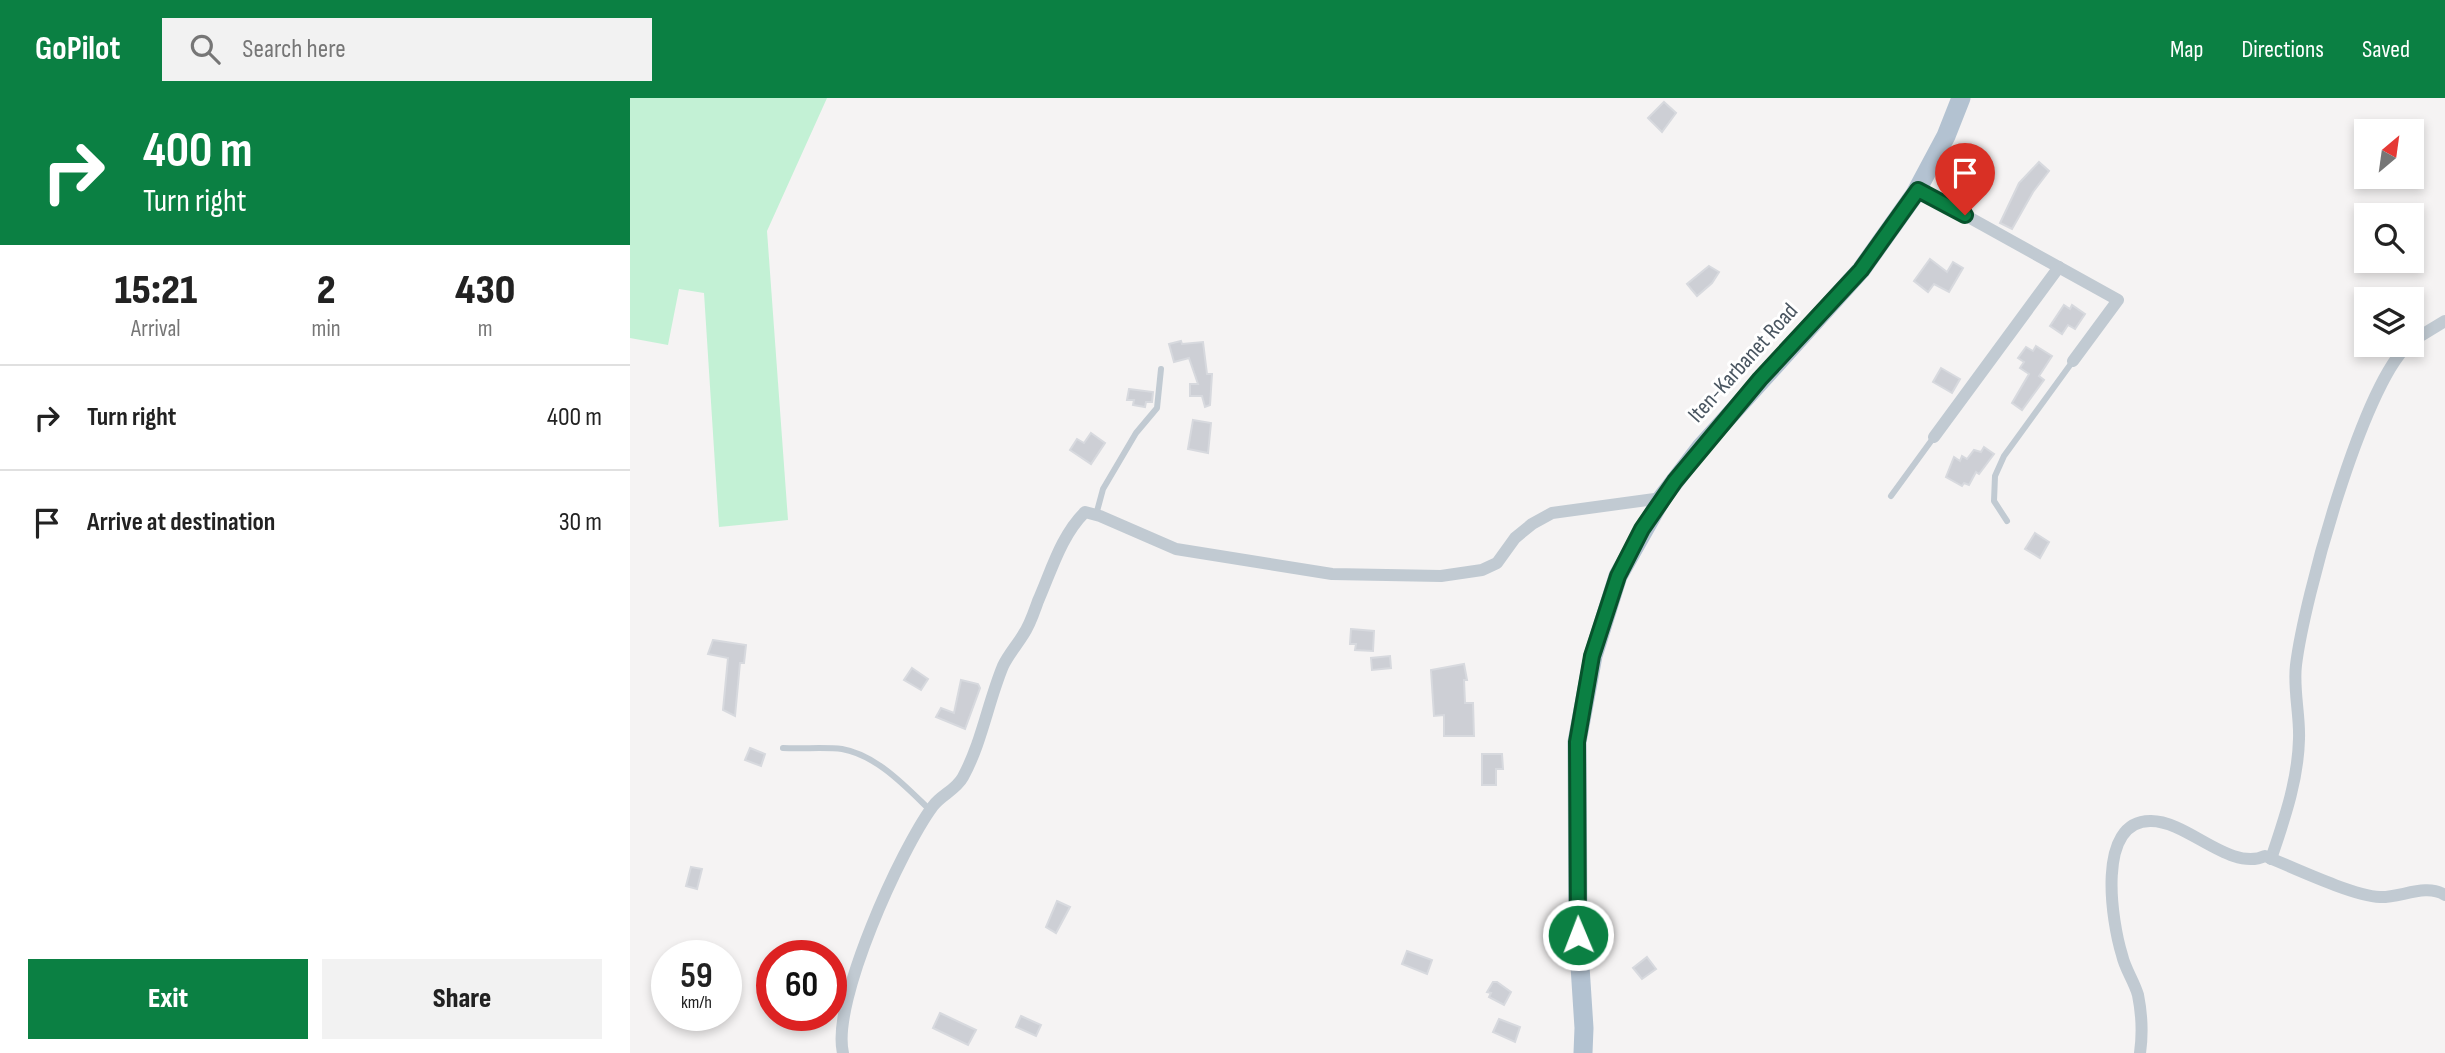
<!DOCTYPE html>
<html lang="en">
<head>
<meta charset="utf-8">
<style>
  :root { --surface:#fff; --page:#f2f2f2; --text:#222; --muted:#767676; --line:#e0e0e0; --accent:#0b8043 }
  body { margin:0; font-family:"Sofia Sans Condensed",sans-serif; background:var(--page); color:var(--text); height:100vh; display:flex; flex-direction:column; font-size:26px; white-space:nowrap }
  * { box-sizing:border-box; margin:0 }
  p { font-size:23px; color:var(--muted) }
  .icon { flex:none; width:38px; height:38px; fill:none; stroke:currentColor; stroke-width:2; stroke-linecap:round; stroke-linejoin:round }
  .map { position:relative; flex:1; overflow:hidden }
  .details { display:flex; flex-direction:column; background:var(--surface); width:630px }
  .details>* { flex:none }
  .hud { background:#0b8043; color:#fff; overflow:hidden }
  .needle { width:46px; rotate:29deg }
  .tools { position:absolute; left:1724px; top:21px; display:grid; gap:14px }
  .tools a { display:grid; place-items:center; width:70px; height:70px; border-radius:0px; background:var(--surface); box-shadow:0 4px 10px #0003; font-size:35px }
  .speed { position:absolute; left:21px; top:842px; display:flex; gap:14px; font-size:35px; font-weight:700; text-align:center }
  .speed>* { display:grid; place-content:center; width:91px; height:91px; border-radius:50%; background:var(--surface); box-shadow:0 4px 10px #0003; line-height:1 }
  .speed small { font-size:18px; font-weight:400 }
  .speed .limit { border:10px solid #d22; background:#fff; color:#111 }
  .pin { position:absolute; display:grid; place-items:center; width:60px; height:60px; color:#fff; margin:-72px -30px; border-radius:50% 50% 50% 0; rotate:-45deg; box-shadow:0 0 7px #0007 }
  .pin .icon { rotate:45deg }
  .me { position:absolute; width:77px; margin:-38px; rotate:359deg; stroke-linejoin:round; filter:drop-shadow(0 0 5px #0008) }
  .turn { display:flex; align-items:center; gap:24px; height:147px; padding:0 28px; font-size:32px }
  .turn .icon { width:91px; height:91px; stroke-width:2.5 }
  .turn b { display:block; font-size:49px; line-height:60px }
  .eta { display:flex; justify-content:space-evenly; align-items:center; height:119px; text-align:center }
  .eta b { font-size:42px; font-weight:800; line-height:49px }
  .button { display:flex; gap:14px; margin-top:auto; padding:14px 28px }
  .button a { flex:1; height:80px; border-radius:0px; background:var(--accent); color:#fff; font-size:28px; font-weight:800; line-height:80px; text-align:center }
  .button a+a { background:var(--page); color:var(--text) }
  ul { padding:0; list-style:none }
  li { display:flex; align-items:center; gap:21px; height:105px; padding:0 28px; border-top:2px solid var(--line) }
  li div { flex:1 }
  li b { display:block; font-size:26px }
  li em { font-style:normal }
  header { display:flex; align-items:center; gap:42px; box-sizing:border-box; height:98px; padding:0 35px; background:var(--accent); color:#fff }
  header strong { font-size:33px }
  nav { display:flex; gap:38px; margin-inline-start:auto; font-size:24px }
  .search { width:490px; height:63px; background:var(--page); display:flex; align-items:center; gap:18px; box-sizing:border-box; padding:0 24px; border-radius:0px; color:var(--muted); font-size:26px }
  main { display:flex; flex:1; min-height:0 }
  .map>svg:first-child { display:block }
  .green { fill:#c3f1d5 }
  .building { fill:#cdcfd5; stroke:#d7d9de; stroke-width:2 }
  .lines { fill:none; stroke-linecap:round; stroke-linejoin:round }
  .lane { stroke:#c1cad2; stroke-width:6 }
  .street { stroke:#c1cad2; stroke-width:12 }
  .primary { stroke:#b3c2d1; stroke-width:19 }
  .route-casing { stroke:#07532c; stroke-width:18 }
  .route { stroke:#0b8043; stroke-width:12 }
  .labels { text-anchor:middle; dominant-baseline:central; stroke-width:6; stroke-linejoin:round; paint-order:stroke }
  .street-label { font-size:23px; fill:#4a5661; stroke:#fff }
</style>
</head>
<body>
<header>
<strong>GoPilot</strong>
<div class="search"><svg class="icon" aria-label="search" viewBox="0 0 24 24"><circle cx="10" cy="10" r="6"/><path d="M15 15l6 6"/></svg>Search here</div>
<nav><a>Map</a><a>Directions</a><a>Saved</a></nav>
</header>
<main>
<section class="details">
<div class="hud">
<div class="turn"><svg class="icon" aria-label="right" viewBox="0 0 24 24"><path d="M7 20v-9h11M14 6l5 5-5 5"/></svg><div><b>400 m</b>Turn right</div></div>
</div>
<div class="eta">
<div><b>15:21</b><p>Arrival</p></div>
<div><b>2</b><p>min</p></div>
<div><b>430</b><p>m</p></div>
</div>
<ul>
<li><svg class="icon" aria-label="right" viewBox="0 0 24 24"><path d="M7 20v-9h11M14 6l5 5-5 5"/></svg><div><b>Turn right</b></div><em>400 m</em></li>
<li><svg class="icon" aria-label="arrive" viewBox="0 0 24 24"><path d="M6 21V4h12l-3 4 3 4H6"/></svg><div><b>Arrive at destination</b></div><em>30 m</em></li>
</ul>
<div class="button"><a>Exit</a><a>Share</a></div>
</section>
<div class="map">
<svg width="1815" height="955" viewBox="0 0 1815 955">
  <rect width="100%" height="100%" fill="#f5f3f3"/>
  <polygon class="green" points="0,0 197,0 137,133 158,422 89,429 74,195 49,191 38,247 0,240"/>
  <g class="building">
    <polygon points="1034,4 1046,15 1032,34 1018,20"/>
    <polygon points="1409,64 1419,73 1403,94 1382,131 1370,125 1389,85"/>
    <polygon points="1300,161 1317,174 1323,164 1333,170 1319,194 1304,186 1298,194 1284,183"/>
    <polygon points="1079,168 1089,174 1082,185 1067,198 1057,186"/>
    <polygon points="1434,207 1440,211 1442,207 1455,216 1445,231 1438,227 1432,236 1420,228"/>
    <polygon points="551,243 552,246 573,244 577,276 582,276 580,307 575,309 572,298 560,298 560,286 568,286 559,260 544,264 539,246"/>
    <polygon points="1406,248 1422,258 1409,278 1414,282 1392,312 1382,305 1399,276 1390,270 1394,264 1388,260 1396,249 1403,253"/>
    <polygon points="1311,270 1330,281 1322,295 1303,284"/>
    <polygon points="499,291 523,294 522,304 516,304 515,309 503,307 504,302 497,302"/>
    <polygon points="563,322 581,325 578,355 558,351"/>
    <polygon points="461,335 475,345 461,366 440,352 447,341 454,345"/>
    <polygon points="1354,349 1364,356 1349,376 1346,374 1339,387 1334,385 1332,388 1316,379 1324,359 1330,363 1332,358 1337,361 1344,352 1351,354"/>
    <polygon points="1405,435 1419,444 1410,460 1395,451"/>
    <polygon points="721,531 744,533 743,553 725,552 726,546 720,546"/>
    <polygon points="83,542 116,547 114,565 110,565 105,618 93,612 98,560 78,556"/>
    <polygon points="760,558 761,570 742,572 741,560"/>
    <polygon points="834,566 837,582 834,582 835,605 843,605 844,638 814,638 814,617 804,618 801,572"/>
    <polygon points="282,570 298,581 291,592 274,582"/>
    <polygon points="331,582 348,586 350,590 335,631 306,619 311,610 324,615"/>
    <polygon points="120,650 135,656 131,668 115,662"/>
    <polygon points="852,656 872,656 873,671 866,671 866,687 852,687"/>
    <polygon points="61,769 72,771 67,791 56,788"/>
    <polygon points="427,803 440,809 426,835 416,829"/>
    <polygon points="777,853 802,862 797,876 772,866"/>
    <polygon points="1017,859 1026,871 1012,881 1003,870"/>
    <polygon points="863,884 867,884 881,894 874,907 859,899 861,895 857,894"/>
    <polygon points="310,915 346,932 338,947 303,930"/>
    <polygon points="391,918 411,927 406,938 386,929"/>
    <polygon points="869,921 890,929 885,944 863,934"/>
  </g>
  <g class="lines">
    <g class="lane">
      <polyline points="1261,398 1304,339"/>
      <polyline points="466,417 473,391 506,335 527,310 531,271"/>
      <polyline points="1377,423 1364,403 1365,378 1374,358 1443,263"/>
      <path d="M 153,650 C 171,651 197,649 212,651 C 247,657 277,690 301,713"/>
    </g>
    <g class="street">
      <polyline points="1288,91 1488,202 1443,263"/>
      <polyline points="1782,243 1815,223"/>
      <polyline points="1304,339 1429,169"/>
      <path d="M 1641,761 C 1654,722 1668,683 1669,641 C 1670,617 1663,591 1666,567 C 1674,501 1732,289 1778,247"/>
      <path d="M 213,955 C 201,904 271,751 303,708 C 311,697 326,692 333,679 C 352,644 358,604 373,568 C 378,557 387,547 393,537 C 400,527 404,514 408,503 C 422,471 431,438 455,414 L 470,418 L 546,451 L 702,476 L 811,478 L 852,472 L 867,465 L 885,440 L 902,426 L 922,415 L 1032,400"/>
      <path d="M 1510,955 C 1513,934 1512,917 1508,897 C 1504,883 1495,871 1492,857 C 1482,825 1465,722 1521,723 C 1558,723 1600,774 1635,758 C 1662,769 1723,798 1750,799 C 1770,800 1796,785 1815,797"/>
    </g>
    <polyline class="primary" points="953,955 954,930 948,837 947,644 963,558 988,478 1032,400 1071,349 1231,172 1285,96 1316,38 1331,0"/>
  </g>
  <g class="lines">
    <defs>
      <polyline id="route" points="948,837 947,644 962,558 988,478 1012,431 1045,383 1130,281 1231,172 1288,92 1335,117"/>
    </defs>
    <use href="#route" class="route-casing"/>
    <use href="#route" class="route"/>
  </g>
  <g class="labels">
    <g class="street-label">
      <text transform="translate(1113 265) rotate(-48)">Iten-Karbanet Road</text>
    </g>
  </g>
</svg>
<div class="tools">
<a><svg class="needle" viewBox="-14 -14 28 28"><path d="M0-13l5 13h-10z" fill="#e53935"/><path d="M0 13l5-13h-10z" fill="#767676"/></svg></a>
<a><svg class="icon" aria-label="search" viewBox="0 0 24 24"><circle cx="10" cy="10" r="6"/><path d="M15 15l6 6"/></svg></a>
<a><svg class="icon" aria-label="layers" viewBox="0 0 24 24"><path d="M12 4l9 5-9 5-9-5zM3 14l9 5 9-5"/></svg></a>
</div>
<div class="speed"><div>59<small>km/h</small></div><div class="limit">60</div></div>
<div class="pin" style="left:1335px;top:117px;background:#d93025"><svg class="icon" aria-label="arrive" viewBox="0 0 24 24"><path d="M6 21V4h12l-3 4 3 4H6"/></svg></div>
<svg class="me" style="left:948px;top:837px" viewBox="-20 -20 40 40"><circle r="17" fill="#0b8043" stroke="#fff" stroke-width="3"/><path d="M0-11L8 9 0 5-8 9z" fill="#fff"/></svg>
</div>
</main>
</body>
</html>
